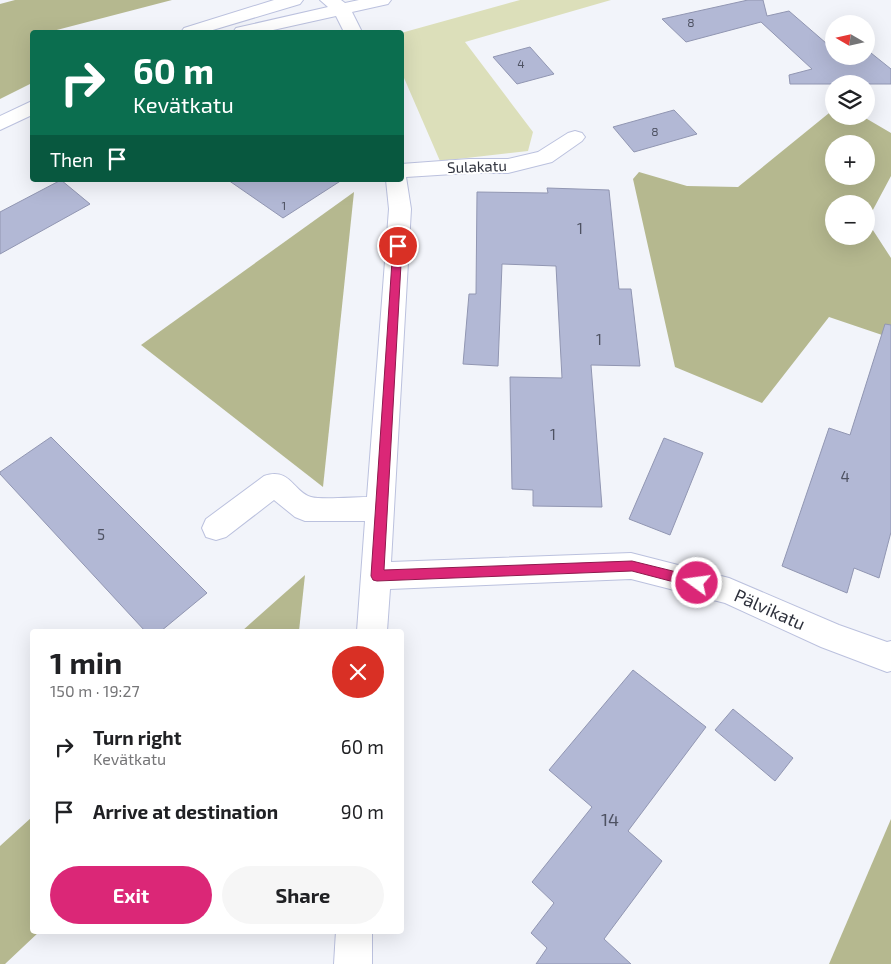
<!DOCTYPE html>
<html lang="en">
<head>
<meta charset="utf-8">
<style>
  :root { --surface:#fff; --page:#f6f6f6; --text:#202124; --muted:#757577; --accent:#db2777 }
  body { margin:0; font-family:"Exo 2",sans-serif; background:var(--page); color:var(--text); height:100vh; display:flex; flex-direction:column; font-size:19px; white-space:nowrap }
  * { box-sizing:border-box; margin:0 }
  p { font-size:16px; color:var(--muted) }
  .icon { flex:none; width:28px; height:28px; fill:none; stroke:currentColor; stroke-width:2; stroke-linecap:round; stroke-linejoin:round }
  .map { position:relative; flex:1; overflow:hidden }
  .panel { position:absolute; left:30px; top:629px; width:374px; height:305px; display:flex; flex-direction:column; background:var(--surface); border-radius:5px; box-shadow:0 5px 20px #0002 }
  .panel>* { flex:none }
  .banner { position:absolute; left:30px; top:30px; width:374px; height:152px; border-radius:5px; box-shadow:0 5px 20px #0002; background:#0b6e4f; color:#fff; overflow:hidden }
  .needle { width:32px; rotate:279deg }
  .buttons { position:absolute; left:825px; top:15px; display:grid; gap:10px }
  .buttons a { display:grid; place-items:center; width:50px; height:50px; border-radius:50%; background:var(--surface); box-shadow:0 5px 20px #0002; font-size:25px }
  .pin { position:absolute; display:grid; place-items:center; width:42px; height:42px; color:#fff; margin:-21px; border:2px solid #fff; border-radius:50%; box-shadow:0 1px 5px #0007 }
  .me { position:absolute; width:55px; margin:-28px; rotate:284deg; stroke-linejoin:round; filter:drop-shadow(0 0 4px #0008) }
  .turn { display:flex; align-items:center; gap:18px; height:105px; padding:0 20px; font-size:22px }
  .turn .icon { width:65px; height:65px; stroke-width:2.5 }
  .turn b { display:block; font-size:35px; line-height:42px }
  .then { display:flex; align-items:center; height:48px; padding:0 20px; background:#0003; gap:10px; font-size:19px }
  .round { display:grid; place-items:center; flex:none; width:52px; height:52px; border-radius:26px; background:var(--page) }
  .headline { display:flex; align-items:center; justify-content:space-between; height:85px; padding:0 20px }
  h1 { font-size:30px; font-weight:700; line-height:38px }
  .cta { display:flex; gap:10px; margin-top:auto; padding:10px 20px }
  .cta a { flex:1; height:58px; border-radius:30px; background:var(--accent); color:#fff; font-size:20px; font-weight:700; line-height:58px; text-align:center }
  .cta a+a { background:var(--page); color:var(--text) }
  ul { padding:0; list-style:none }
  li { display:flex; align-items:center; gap:15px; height:65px; padding:0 20px }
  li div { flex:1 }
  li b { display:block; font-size:19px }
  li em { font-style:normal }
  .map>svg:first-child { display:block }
  .green { fill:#dcdfba }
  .forest { fill:#b5b88f; fill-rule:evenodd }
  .building { fill:#b2b8d5; stroke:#9196b2 }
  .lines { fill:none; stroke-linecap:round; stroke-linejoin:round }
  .minor-casing { stroke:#bbc1de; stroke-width:2 }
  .minor { fill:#fff; fill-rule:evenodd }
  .route { fill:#db2777; stroke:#8e194d }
  .labels { text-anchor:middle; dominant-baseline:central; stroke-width:4; stroke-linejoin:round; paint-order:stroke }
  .far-number-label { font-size:12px; fill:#4e5262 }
  .far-street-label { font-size:15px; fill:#2d303b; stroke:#fff }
  .number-label { font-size:15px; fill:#4e5262 }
  .street-label { font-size:18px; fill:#2d303b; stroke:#fff }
  .near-number-label { font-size:18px; fill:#4e5262 }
</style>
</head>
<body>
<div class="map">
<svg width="891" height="964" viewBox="0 0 891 964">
  <rect width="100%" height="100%" fill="#f2f4fa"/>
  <polygon class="green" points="520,0 611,0 465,42 533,132 528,151 440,161 401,71 401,33"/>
  <g class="forest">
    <polygon points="15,0 172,0 49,32 32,32 32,83 0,99 0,4"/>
    <path d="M 834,109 L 834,116 L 862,116 L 891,133 L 891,176 L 867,221 L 891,258 L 891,338 L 829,317 L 762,403 L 675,367 L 633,179 L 639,172 L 687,186 L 738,187 ZM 834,144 L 866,144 L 866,176 L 834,176 ZM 834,204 L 866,204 L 866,236 L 834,236 Z"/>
    <polygon points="354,192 323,487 141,345"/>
    <polygon points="305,575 299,631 242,631"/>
    <polygon points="32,817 32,931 40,931 5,964 0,964 0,846"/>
    <polygon points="891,819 891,964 829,964"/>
  </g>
  <g class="building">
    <polygon points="748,0 763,0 767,16 789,11 834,50 834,56 841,56 845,60 866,56 866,54 871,53 891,69 891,84 790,84 789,75 812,69 761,22 686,42 662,19"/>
    <polygon points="530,47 554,74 517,84 493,57"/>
    <polygon points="674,110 697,134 634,152 613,127"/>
    <polygon points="61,180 90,204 0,254 0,212"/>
    <polygon points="228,180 342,180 283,218"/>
    <polygon points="547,188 609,190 619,289 631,289 640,366 591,365 602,507 533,506 533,490 512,489 510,377 562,378 556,266 502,264 498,366 463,364 469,294 476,294 477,192 548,193"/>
    <polygon points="885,324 891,325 891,532 879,578 854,568 847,593 782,566 829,428 850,435"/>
    <polygon points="51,437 207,593 161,631 145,631 0,474 0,472"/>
    <polygon points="664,438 703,453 670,535 629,519"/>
    <polygon points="633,670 706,727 628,831 662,861 604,939 631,964 536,964 547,948 531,933 554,903 532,882 592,807 549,770"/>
    <polygon points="733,709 793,758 775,781 715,730"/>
  </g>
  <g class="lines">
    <defs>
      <g id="minor">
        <polygon points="274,0 303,0 300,4 206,32 181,32 184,28"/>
        <polygon points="320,0 341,0 345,3 359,0 391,0 388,4 352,12 362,32 344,32 336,16 264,32 233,32 236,28 328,7"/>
        <polygon points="32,101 32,115 0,130 0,116"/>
        <path d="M 575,131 L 582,133 L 585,137 L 582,141 L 552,162 L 508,173 L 469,173 L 406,177 L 411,209 L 391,562 L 631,553 L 729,578 L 839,625 L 887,642 L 891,641 L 891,671 L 887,672 L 821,647 L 725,603 L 631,579 L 390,589 L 387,631 L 357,631 L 365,521 L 305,521 L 295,517 L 274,500 L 226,537 L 216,540 L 206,537 L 202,528 L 206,519 L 264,476 C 291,467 293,492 311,497 C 322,500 354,497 367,497 L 389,209 L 386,180 L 401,180 L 401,164 L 469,159 L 508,159 L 538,152 L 568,133 Z"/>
        <polygon points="336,931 372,931 372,964 334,964"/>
      </g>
    </defs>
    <use href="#minor" class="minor-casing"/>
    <use href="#minor" class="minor"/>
  </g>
  <polygon class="route" points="398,243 402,246 384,570 632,561 697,577 701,579 703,583 701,587 697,588 632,571 377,581 373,580 371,576 393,246"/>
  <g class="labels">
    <g class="far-number-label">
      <text x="691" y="22">8</text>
      <text x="521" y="63">4</text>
      <text x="655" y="131">8</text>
      <text x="284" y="205">1</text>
    </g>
    <g class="far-street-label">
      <text transform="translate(477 166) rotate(-2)">Sulakatu</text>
    </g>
    <g class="number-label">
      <text x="580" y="228">1</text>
      <text x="599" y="339">1</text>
      <text x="553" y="434">1</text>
      <text x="845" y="476">4</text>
      <text x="101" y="534">5</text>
    </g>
    <g class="street-label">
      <text transform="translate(770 609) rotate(24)">Pälvikatu</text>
    </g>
    <g class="near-number-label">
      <text x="610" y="819">14</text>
    </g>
  </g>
</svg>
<div class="buttons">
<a><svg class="needle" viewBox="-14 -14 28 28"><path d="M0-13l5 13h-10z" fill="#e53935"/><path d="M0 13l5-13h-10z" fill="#757577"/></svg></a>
<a><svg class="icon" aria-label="layers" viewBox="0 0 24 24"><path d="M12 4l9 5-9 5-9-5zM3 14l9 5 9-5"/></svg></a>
<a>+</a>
<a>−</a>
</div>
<div class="pin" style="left:398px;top:246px;background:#d93025"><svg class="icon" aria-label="arrive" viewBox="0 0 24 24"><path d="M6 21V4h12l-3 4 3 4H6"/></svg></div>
<svg class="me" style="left:697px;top:583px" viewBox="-20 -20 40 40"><circle r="17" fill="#db2777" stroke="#fff" stroke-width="3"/><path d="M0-11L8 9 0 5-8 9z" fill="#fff"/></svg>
<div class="banner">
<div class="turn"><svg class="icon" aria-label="right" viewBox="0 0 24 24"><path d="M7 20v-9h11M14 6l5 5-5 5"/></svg><div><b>60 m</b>Kevätkatu</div></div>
<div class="then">Then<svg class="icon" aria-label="arrive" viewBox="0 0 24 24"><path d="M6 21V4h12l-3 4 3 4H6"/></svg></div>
</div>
<section class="panel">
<div class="headline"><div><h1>1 min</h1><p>150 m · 19:27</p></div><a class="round" style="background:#d93025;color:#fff"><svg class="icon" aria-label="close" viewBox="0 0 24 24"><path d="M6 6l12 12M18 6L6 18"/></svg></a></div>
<ul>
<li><svg class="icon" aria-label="right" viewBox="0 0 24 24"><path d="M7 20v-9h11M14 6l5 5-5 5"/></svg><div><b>Turn right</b><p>Kevätkatu</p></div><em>60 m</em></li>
<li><svg class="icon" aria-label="arrive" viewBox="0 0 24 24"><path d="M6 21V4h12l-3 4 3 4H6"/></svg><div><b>Arrive at destination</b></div><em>90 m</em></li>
</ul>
<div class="cta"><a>Exit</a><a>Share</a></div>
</section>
</div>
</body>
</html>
